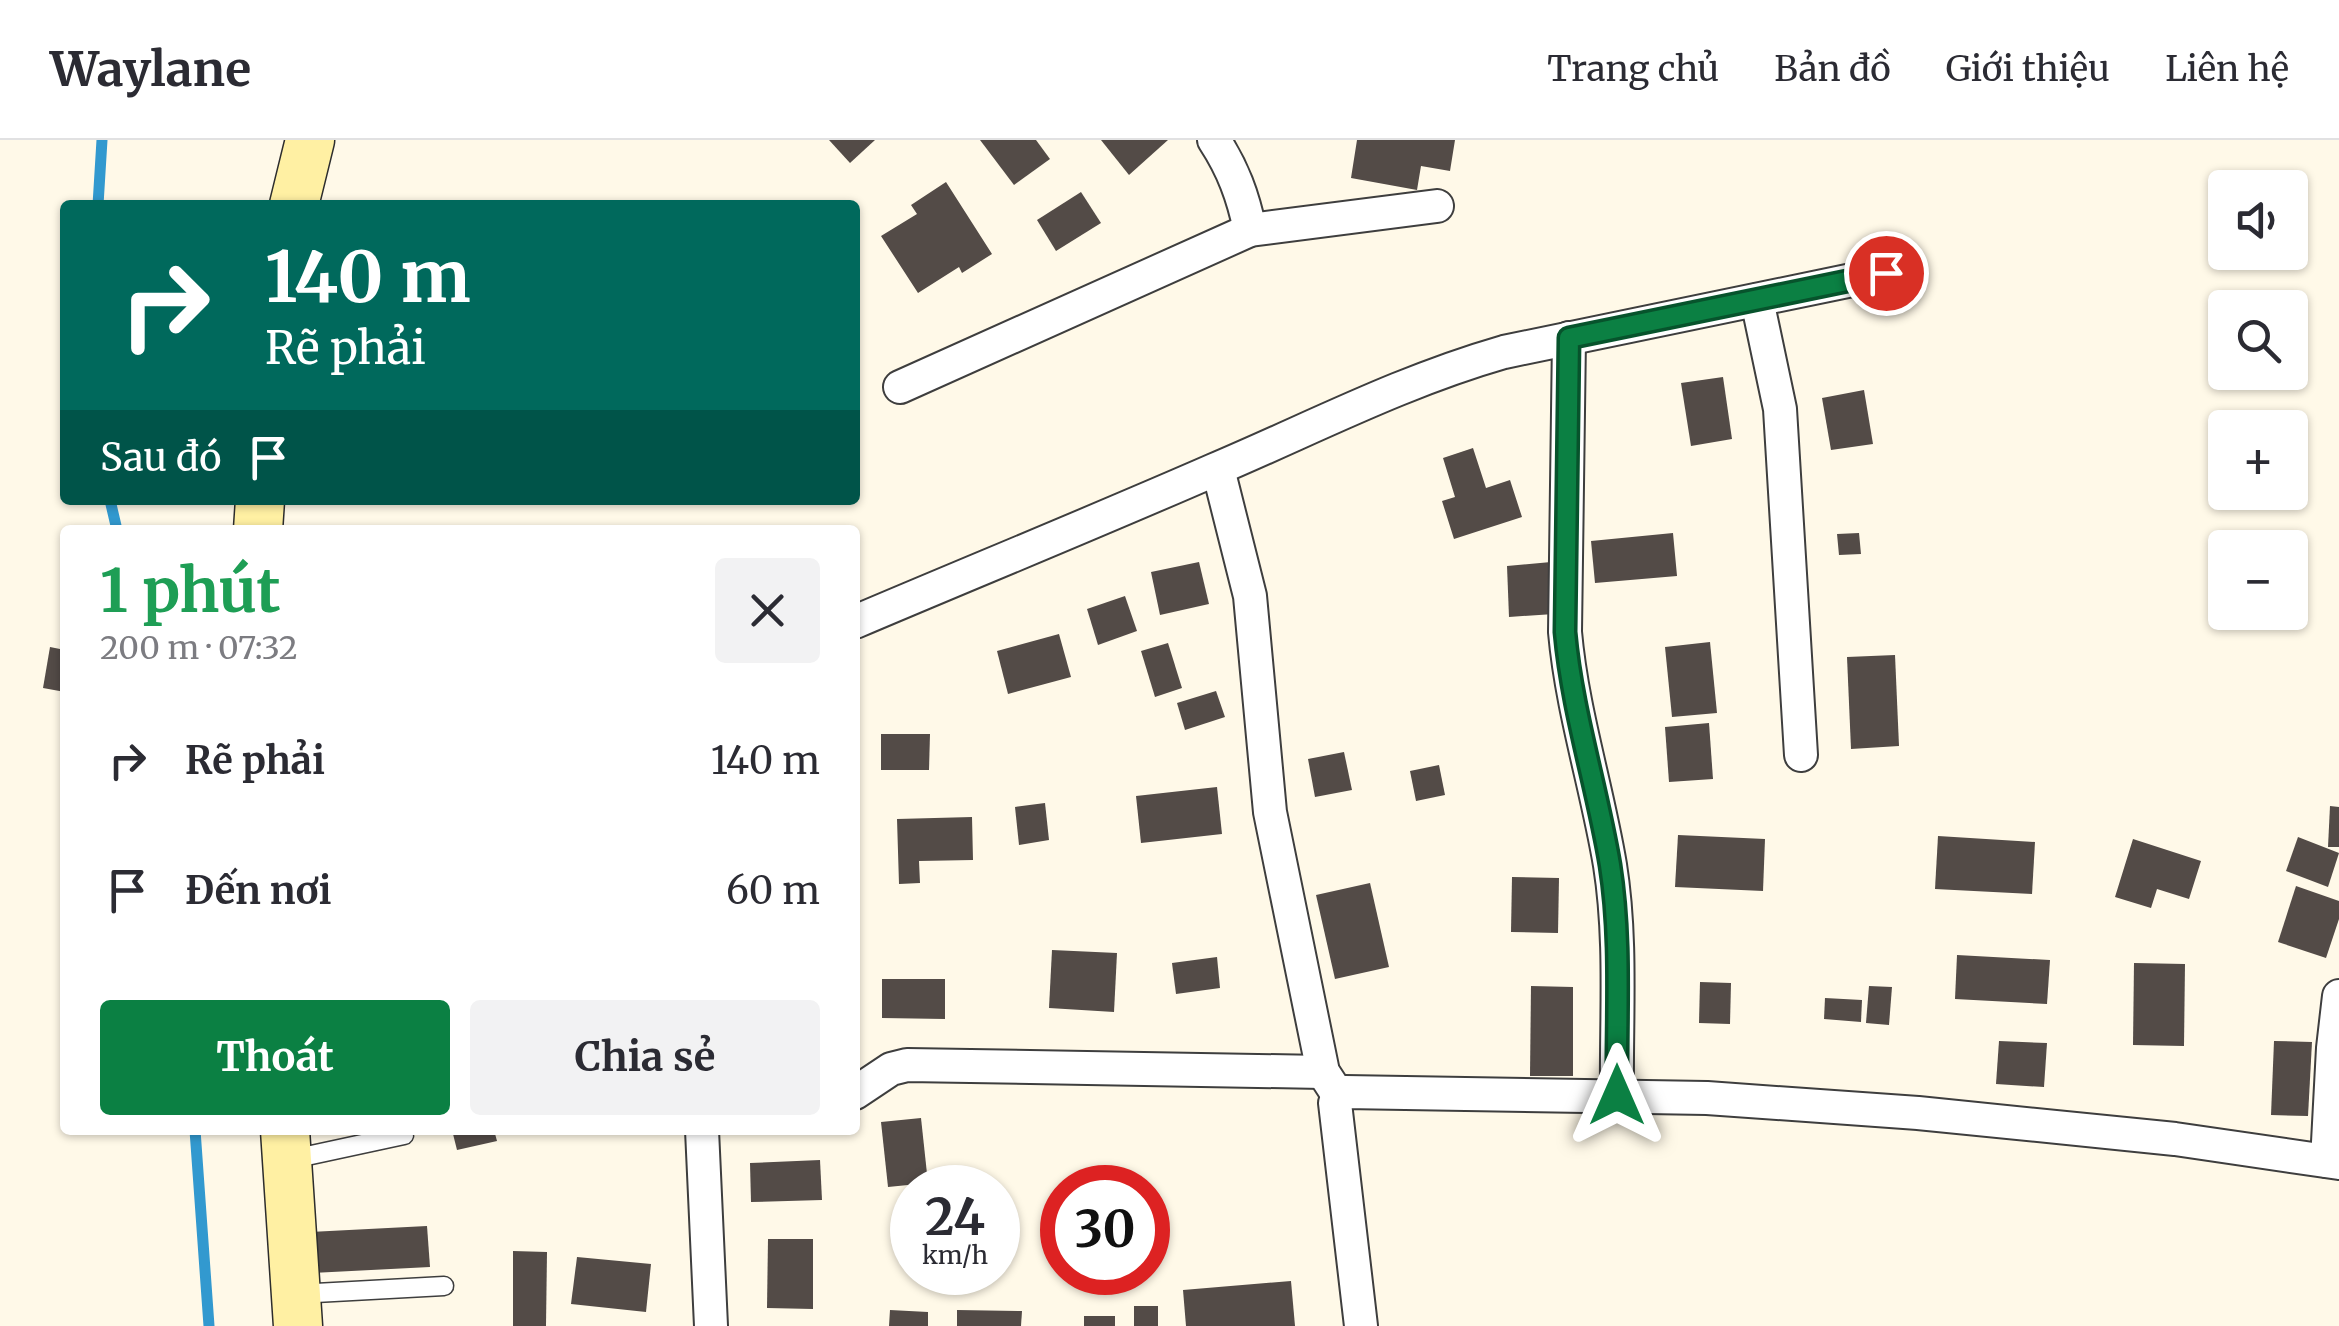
<!DOCTYPE html>
<html lang="vi">
<head>
<meta charset="utf-8">
<style>
  :root { --surface:#fff; --page:#f2f2f3; --text:#2b2b33; --muted:#7c7c81; --line:#e1e1e2; --accent:#0b8043 }
  body { margin:0; font-family:Merriweather,serif; background:var(--page); color:var(--text); height:100vh; display:flex; flex-direction:column; font-size:38px; white-space:nowrap }
  * { box-sizing:border-box; margin:0 }
  p { font-size:32px; color:var(--muted) }
  .icon { flex:none; width:55px; height:55px; fill:none; stroke:currentColor; stroke-width:2; stroke-linecap:round; stroke-linejoin:round }
  .map { position:relative; flex:1; overflow:hidden }
  .panel { position:absolute; left:60px; top:385px; width:800px; height:610px; display:flex; flex-direction:column; background:var(--surface); border-radius:10px; box-shadow:0 2px 8px #0004 }
  .panel>* { flex:none }
  .banner { position:absolute; left:60px; top:60px; width:800px; height:305px; border-radius:10px; box-shadow:0 2px 8px #0004; background:#00695c; color:#fff; overflow:hidden }
  .tools { position:absolute; left:2208px; top:30px; display:grid; gap:20px }
  .tools a { display:grid; place-items:center; width:100px; height:100px; border-radius:10px; background:var(--surface); box-shadow:0 2px 8px #0004; font-size:50px }
  .speed { position:absolute; left:890px; top:1025px; display:flex; gap:20px; font-size:50px; font-weight:700; text-align:center }
  .speed>* { display:grid; place-content:center; width:130px; height:130px; border-radius:50%; background:var(--surface); box-shadow:0 2px 8px #0004; line-height:1 }
  .speed small { font-size:25px; font-weight:400 }
  .speed .limit { border:15px solid #d22; background:#fff; color:#111 }
  .pin { position:absolute; display:grid; place-items:center; width:85px; height:85px; color:#fff; margin:-42px; border:5px solid #fff; border-radius:50%; box-shadow:0 2px 10px #0007 }
  .me { position:absolute; width:110px; margin:-55px; rotate:0deg; stroke-linejoin:round; filter:drop-shadow(0 0 8px #0008) }
  .turn { display:flex; align-items:center; gap:35px; height:210px; padding:0 40px; font-size:45px }
  .turn .icon { width:130px; height:130px; stroke-width:2.5 }
  .turn b { display:block; font-size:70px; line-height:85px }
  .then { display:flex; align-items:center; height:95px; padding:0 40px; background:#0003; gap:20px; font-size:38px }
  .round { display:grid; place-items:center; flex:none; width:105px; height:105px; border-radius:10px; background:var(--page) }
  .headline { display:flex; align-items:center; justify-content:space-between; height:170px; padding:0 40px }
  h1 { font-size:60px; font-weight:700; line-height:75px; color:#1e9e55 }
  .cta { display:flex; gap:20px; margin-top:auto; padding:20px 40px }
  .cta a { flex:1; height:115px; border-radius:10px; background:var(--accent); color:#fff; font-size:40px; font-weight:700; line-height:115px; text-align:center }
  .cta a+a { background:var(--page); color:var(--text) }
  ul { padding:0; list-style:none }
  li { display:flex; align-items:center; gap:30px; height:130px; padding:0 40px }
  li div { flex:1 }
  li b { display:block; font-size:38px }
  li em { font-style:normal }
  header { display:flex; align-items:center; gap:60px; box-sizing:border-box; height:140px; padding:0 50px; background:var(--surface); border-bottom:2px solid var(--line) }
  header strong { font-size:48px }
  nav { display:flex; gap:55px; margin-inline-start:auto; font-size:35px }
  .map>svg:first-child { display:block }
  .lines { fill:none; stroke-linecap:round; stroke-linejoin:round }
  .stream { stroke:#3299cf; stroke-width:11 }
  .building { fill:#534b47 }
  .service-casing { stroke:#3e3e3e; stroke-width:21 }
  .minor-casing { stroke:#3e3e3e; stroke-width:36 }
  .secondary-casing { stroke:#2d2d2d; stroke-width:51 }
  .service { stroke:#fff; stroke-width:18 }
  .minor { stroke:#fff; stroke-width:32 }
  .secondary { stroke:#fff0a3; stroke-width:48 }
  .route-casing { stroke:#07532c; stroke-width:25 }
  .route { stroke:#0b8043; stroke-width:18 }
</style>
</head>
<body>
<header>
<strong>Waylane</strong>
<nav><a>Trang chủ</a><a>Bản đồ</a><a>Giới thiệu</a><a>Liên hệ</a></nav>
</header>
<div class="map">
<svg width="2339" height="1186" viewBox="0 0 2339 1186">
  <rect width="100%" height="100%" fill="#fff9e8"/>
  <g class="lines">
    <g class="stream">
      <polyline points="98,65 102,0"/>
      <polyline points="110,360 117,390"/>
      <polyline points="195,990 209,1186"/>
    </g>
  </g>
  <g class="building">
    <polygon points="829,0 875,0 850,23"/>
    <polygon points="980,0 1036,0 1050,19 1014,45"/>
    <polygon points="1101,0 1168,0 1129,35"/>
    <polygon points="1357,0 1455,0 1450,31 1421,26 1417,50 1351,38"/>
    <polygon points="946,42 992,114 962,133 959,127 918,153 881,96 917,74 911,65"/>
    <polygon points="1081,52 1101,83 1056,111 1037,80"/>
    <polygon points="1723,237 1732,299 1691,306 1681,243"/>
    <polygon points="1864,250 1873,304 1831,310 1822,258"/>
    <polygon points="1473,308 1486,348 1510,340 1522,377 1454,399 1442,361 1455,357 1443,318"/>
    <polygon points="1673,393 1677,436 1595,443 1591,401"/>
    <polygon points="1859,393 1861,414 1839,415 1837,394"/>
    <polygon points="1199,422 1209,464 1160,475 1151,432"/>
    <polygon points="1551,422 1554,474 1509,477 1507,426"/>
    <polygon points="1125,456 1137,491 1098,505 1087,469"/>
    <polygon points="1059,494 1071,537 1008,554 997,511"/>
    <polygon points="1710,502 1717,573 1672,577 1665,507"/>
    <polygon points="1168,503 1182,548 1155,557 1141,511"/>
    <polygon points="50,507 65,510 65,552 43,548"/>
    <polygon points="1895,515 1899,606 1851,609 1847,517"/>
    <polygon points="1216,551 1225,577 1185,590 1177,563"/>
    <polygon points="1709,583 1713,639 1669,642 1665,587"/>
    <polygon points="881,594 930,594 929,630 881,630"/>
    <polygon points="1344,612 1352,650 1315,657 1308,619"/>
    <polygon points="1439,625 1445,655 1416,661 1410,631"/>
    <polygon points="1217,647 1222,694 1141,703 1136,656"/>
    <polygon points="1045,663 1049,700 1019,705 1015,667"/>
    <polygon points="2330,666 2339,667 2339,707 2328,707"/>
    <polygon points="972,677 973,720 919,721 920,743 899,744 897,679"/>
    <polygon points="1678,695 1765,699 1763,751 1675,747"/>
    <polygon points="1938,696 2035,702 2032,754 1935,749"/>
    <polygon points="2298,697 2339,713 2328,747 2286,731"/>
    <polygon points="2133,699 2201,721 2189,759 2157,749 2151,768 2115,757"/>
    <polygon points="1512,737 1559,738 1558,793 1511,792"/>
    <polygon points="1370,743 1389,827 1335,839 1316,755"/>
    <polygon points="2296,746 2339,761 2339,779 2326,818 2278,802"/>
    <polygon points="1052,810 1117,813 1114,872 1049,868"/>
    <polygon points="1957,815 2050,820 2047,864 1955,859"/>
    <polygon points="1217,817 1220,848 1176,854 1172,823"/>
    <polygon points="2134,823 2185,824 2184,906 2133,905"/>
    <polygon points="882,839 945,839 945,879 882,878"/>
    <polygon points="1700,842 1731,843 1730,884 1699,883"/>
    <polygon points="1531,846 1573,847 1573,936 1530,936"/>
    <polygon points="1869,846 1892,847 1889,885 1866,883"/>
    <polygon points="1825,858 1862,860 1861,882 1824,879"/>
    <polygon points="1999,901 2047,903 2044,947 1996,944"/>
    <polygon points="2274,901 2312,902 2308,976 2271,975"/>
    <polygon points="921,978 928,1043 888,1047 881,982"/>
    <polygon points="452,990 494,990 497,1001 457,1010"/>
    <polygon points="820,1020 822,1060 751,1062 750,1023"/>
    <polygon points="427,1086 430,1127 312,1133 310,1092"/>
    <polygon points="768,1099 813,1099 813,1169 767,1168"/>
    <polygon points="513,1111 547,1112 546,1186 513,1186"/>
    <polygon points="577,1117 651,1124 646,1172 571,1164"/>
    <polygon points="1291,1141 1295,1186 1186,1186 1183,1150"/>
    <rect x="1134" y="1166" width="24" height="20"/>
    <polygon points="890,1170 928,1172 928,1186 889,1186"/>
    <polygon points="957,1170 1022,1171 1021,1186 957,1186"/>
    <rect x="1084" y="1176" width="31" height="10"/>
  </g>
  <g class="lines">
    <defs>
      <g id="service">
        <polyline points="288,1020 404,995"/>
        <polyline points="297,1154 444,1146"/>
      </g>
      <g id="minor">
        <path d="M 1214,0 C 1233,29 1243,56 1250,90"/>
        <polyline points="1757,160 1780,269 1801,615"/>
        <path d="M 1569,198 L 1565,492 C 1572,571 1597,647 1610,725 C 1622,800 1616,879 1617,955"/>
        <polyline points="900,247 1250,90 1437,66"/>
        <polyline points="1218,329 1250,456 1270,672 1323,932 1338,955"/>
        <path d="M 855,482 C 975,431 1095,382 1214,330 C 1313,288 1400,242 1504,212 L 1886,133"/>
        <polyline points="855,953 891,929 907,925 1323,932"/>
        <polyline points="702,990 711,1186"/>
        <polyline points="2327,1021 2333,908 2339,856"/>
        <polyline points="1361,1186 1335,963 1338,955 1345,952 1707,958 1918,973 2175,999 2339,1023"/>
      </g>
      <g id="secondary">
        <polyline points="294,65 310,0"/>
        <polyline points="258,390 260,360"/>
        <polyline points="285,990 298,1186"/>
      </g>
    </defs>
    <use href="#service" class="service-casing"/>
    <use href="#minor" class="minor-casing"/>
    <use href="#secondary" class="secondary-casing"/>
    <use href="#service" class="service"/>
    <use href="#minor" class="minor"/>
    <use href="#secondary" class="secondary"/>
  </g>
  <g class="lines">
    <defs>
      <path id="route" d="M 1617,955 C 1616,879 1622,801 1610,725 C 1597,647 1572,571 1565,492 L 1569,198 L 1886,133"/>
    </defs>
    <use href="#route" class="route-casing"/>
    <use href="#route" class="route"/>
  </g>
</svg>
<div class="tools">
<a><svg class="icon" aria-label="sound" viewBox="0 0 24 24"><path d="M4 9h4l5-4v14l-5-4H4zM17 9q2 3 0 6"/></svg></a>
<a><svg class="icon" aria-label="search" viewBox="0 0 24 24"><circle cx="10" cy="10" r="6"/><path d="M15 15l6 6"/></svg></a>
<a>+</a>
<a>−</a>
</div>
<div class="speed"><div>24<small>km/h</small></div><div class="limit">30</div></div>
<div class="pin" style="left:1886px;top:133px;background:#d93025"><svg class="icon" aria-label="arrive" viewBox="0 0 24 24"><path d="M6 21V4h12l-3 4 3 4H6"/></svg></div>
<svg class="me" style="left:1617px;top:955px" viewBox="-20 -20 40 40"><path d="M0-17L14 15 0 8-14 15z" fill="#0b8043" stroke="#fff" stroke-width="4"/></svg>
<div class="banner">
<div class="turn"><svg class="icon" aria-label="right" viewBox="0 0 24 24"><path d="M7 20v-9h11M14 6l5 5-5 5"/></svg><div><b>140 m</b>Rẽ phải</div></div>
<div class="then">Sau đó<svg class="icon" aria-label="arrive" viewBox="0 0 24 24"><path d="M6 21V4h12l-3 4 3 4H6"/></svg></div>
</div>
<section class="panel">
<div class="headline"><div><h1>1 phút</h1><p>200 m · 07:32</p></div><a class="round"><svg class="icon" aria-label="close" viewBox="0 0 24 24"><path d="M6 6l12 12M18 6L6 18"/></svg></a></div>
<ul>
<li><svg class="icon" aria-label="right" viewBox="0 0 24 24"><path d="M7 20v-9h11M14 6l5 5-5 5"/></svg><div><b>Rẽ phải</b></div><em>140 m</em></li>
<li><svg class="icon" aria-label="arrive" viewBox="0 0 24 24"><path d="M6 21V4h12l-3 4 3 4H6"/></svg><div><b>Đến nơi</b></div><em>60 m</em></li>
</ul>
<div class="cta"><a>Thoát</a><a>Chia sẻ</a></div>
</section>
</div>
</body>
</html>
